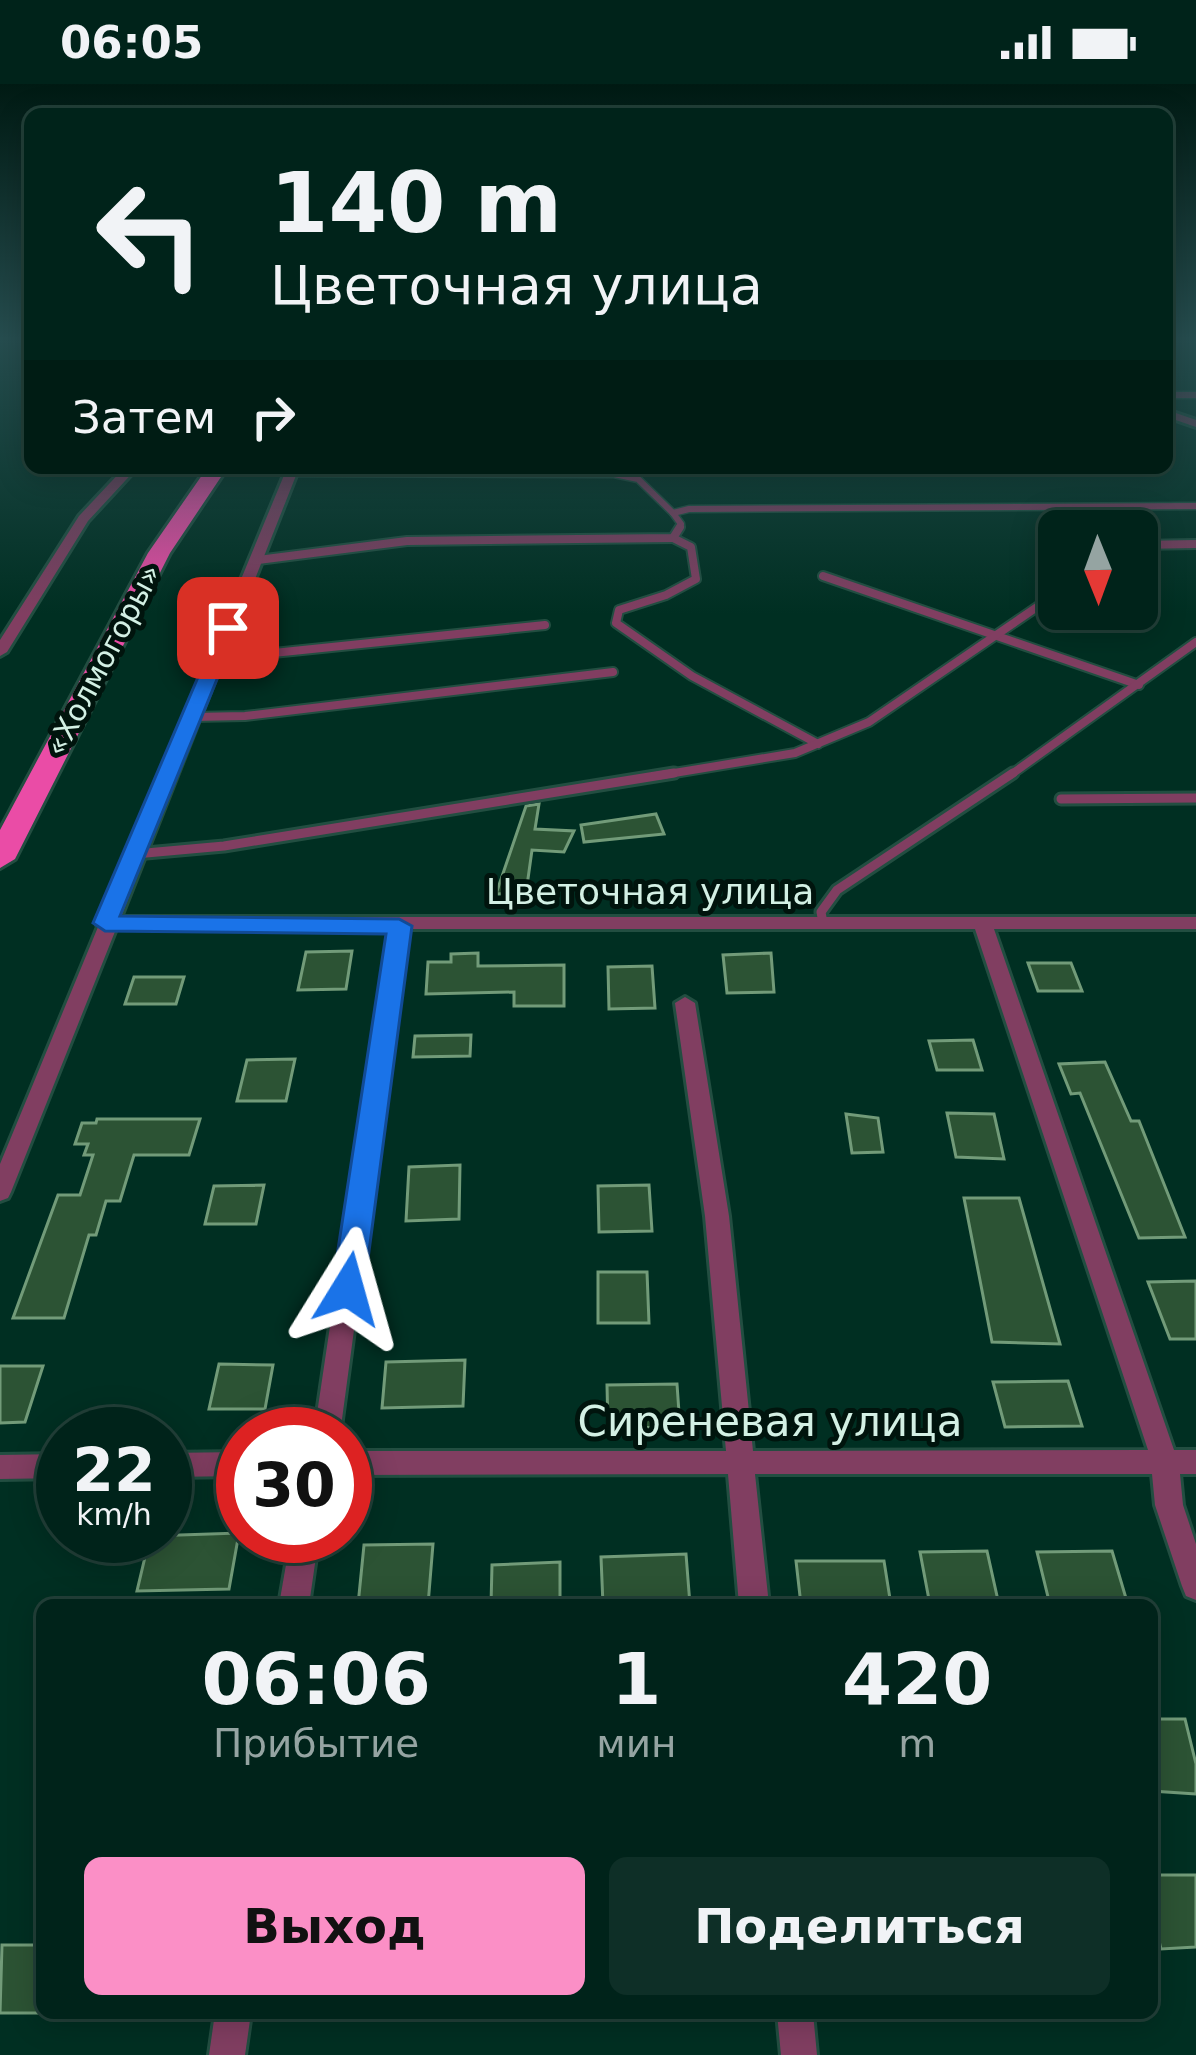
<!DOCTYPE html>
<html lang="ru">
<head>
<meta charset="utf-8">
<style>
  :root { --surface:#00231a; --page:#0e2f27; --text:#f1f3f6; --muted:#95a4a2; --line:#224039; --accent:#fb8fc6 }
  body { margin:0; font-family:"DejaVu Sans",sans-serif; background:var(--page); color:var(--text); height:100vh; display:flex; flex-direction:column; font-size:45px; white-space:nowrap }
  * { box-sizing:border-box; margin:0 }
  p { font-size:39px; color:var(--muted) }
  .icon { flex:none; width:66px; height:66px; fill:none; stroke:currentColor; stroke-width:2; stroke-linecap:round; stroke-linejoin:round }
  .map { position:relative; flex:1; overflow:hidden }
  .sheet { position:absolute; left:36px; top:1515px; width:1122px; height:420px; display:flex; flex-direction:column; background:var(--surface); border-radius:18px; box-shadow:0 6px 30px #0003,0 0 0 3px var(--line) }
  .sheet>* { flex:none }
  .top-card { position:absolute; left:24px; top:24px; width:1149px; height:366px; border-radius:18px; box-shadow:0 6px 30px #0003,0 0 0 3px var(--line); background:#00231a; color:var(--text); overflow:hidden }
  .needle { width:78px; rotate:179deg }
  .tools { position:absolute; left:1038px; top:426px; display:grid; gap:24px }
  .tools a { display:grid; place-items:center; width:120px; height:120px; border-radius:18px; background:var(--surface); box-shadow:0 6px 30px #0003,0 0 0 3px var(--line); font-size:60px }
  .speed { position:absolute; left:36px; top:1323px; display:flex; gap:24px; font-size:60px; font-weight:700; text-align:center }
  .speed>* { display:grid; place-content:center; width:156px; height:156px; border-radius:50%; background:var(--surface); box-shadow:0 6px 30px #0003,0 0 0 3px var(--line); line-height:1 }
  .speed small { font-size:30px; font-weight:400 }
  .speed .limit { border:18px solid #d22; background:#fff; color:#111 }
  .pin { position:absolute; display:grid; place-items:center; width:102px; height:102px; color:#fff; margin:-51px; border-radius:24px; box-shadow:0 6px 18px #0006 }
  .me { position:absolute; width:132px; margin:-66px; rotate:8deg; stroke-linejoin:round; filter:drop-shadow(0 0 9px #0008) }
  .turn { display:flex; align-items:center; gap:42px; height:252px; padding:0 48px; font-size:54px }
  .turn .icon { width:156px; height:156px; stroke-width:2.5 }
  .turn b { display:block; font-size:84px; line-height:102px }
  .then { display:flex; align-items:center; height:114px; padding:0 48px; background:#0003; gap:24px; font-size:45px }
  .eta { display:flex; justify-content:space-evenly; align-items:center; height:204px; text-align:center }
  .eta b { font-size:72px; font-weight:700; line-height:84px }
  .cta { display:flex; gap:24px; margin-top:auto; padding:24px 48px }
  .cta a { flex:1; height:138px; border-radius:18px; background:var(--accent); color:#111; font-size:48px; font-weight:700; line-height:138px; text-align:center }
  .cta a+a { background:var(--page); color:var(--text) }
  .status { display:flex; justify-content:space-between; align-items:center; height:84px; padding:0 60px; background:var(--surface); direction:ltr }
  .status svg { height:33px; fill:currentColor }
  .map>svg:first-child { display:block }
  .building { fill:#2c5334; stroke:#729b79; stroke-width:3 }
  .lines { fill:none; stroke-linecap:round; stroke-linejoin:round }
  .service-far2-casing { stroke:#224e41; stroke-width:9 }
  .service-far1-casing { stroke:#224e41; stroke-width:12 }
  .service-casing { stroke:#224e41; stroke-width:15 }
  .minor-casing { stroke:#224e41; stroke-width:6 }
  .trunk-casing { stroke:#224e41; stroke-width:6 }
  .service-far2 { stroke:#813e61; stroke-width:6 }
  .service-far1 { stroke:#813e61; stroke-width:8 }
  .service { stroke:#813e61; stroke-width:9 }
  .minor { fill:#813e61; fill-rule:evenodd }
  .trunk { fill:#ea4ca6; fill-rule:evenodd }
  .route { fill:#1a73e8; stroke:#114b97; stroke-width:3 }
  .labels { text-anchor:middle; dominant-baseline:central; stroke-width:10; stroke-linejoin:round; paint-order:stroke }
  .far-street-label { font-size:30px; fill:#d3f0e4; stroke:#00140d }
  .street-label { font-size:36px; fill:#d3f0e4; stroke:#00140d }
  .near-street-label { font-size:42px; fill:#d3f0e4; stroke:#00140d }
</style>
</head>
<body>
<div class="status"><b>06:05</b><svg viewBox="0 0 49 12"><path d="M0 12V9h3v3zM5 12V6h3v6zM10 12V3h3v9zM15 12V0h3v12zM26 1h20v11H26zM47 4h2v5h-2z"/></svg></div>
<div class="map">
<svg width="1196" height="1971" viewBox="0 0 1196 1971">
  <rect width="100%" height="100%" fill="#002f22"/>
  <g class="building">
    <polygon points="539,720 535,745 574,747 564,768 532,766 526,809 496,810 526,722"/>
    <polygon points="656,730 664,750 584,758 581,741"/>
    <polygon points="352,867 346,905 298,906 306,868"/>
    <polygon points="478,869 478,882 564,881 564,922 514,922 514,908 426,910 428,878 451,878 451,870"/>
    <polygon points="771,869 774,908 727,909 723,871"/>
    <polygon points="1028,879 1071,879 1082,907 1038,907"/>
    <polygon points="652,882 655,924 609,925 608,883"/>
    <polygon points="134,893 184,893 176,920 125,920"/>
    <polygon points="471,951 470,972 413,973 415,952"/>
    <polygon points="973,956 982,986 937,986 929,957"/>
    <polygon points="295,975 286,1017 237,1017 247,976"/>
    <polygon points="1105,978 1131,1037 1139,1037 1185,1153 1139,1154 1080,1009 1071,1010 1059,980"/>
    <polygon points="947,1029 994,1030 1004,1075 956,1073"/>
    <polygon points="846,1030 878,1034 883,1068 852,1069"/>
    <polygon points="97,1035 200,1035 189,1071 134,1071 120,1117 106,1117 96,1151 89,1151 64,1234 13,1234 58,1111 80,1111 93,1071 84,1071 88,1060 75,1060 82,1039 96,1039"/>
    <polygon points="460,1081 459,1135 406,1137 409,1083"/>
    <polygon points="264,1101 256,1140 205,1140 214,1102"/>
    <polygon points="649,1101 652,1147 599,1148 598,1102"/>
    <polygon points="964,1114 1019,1114 1060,1260 992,1258"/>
    <polygon points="598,1188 647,1188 649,1239 598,1239"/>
    <polygon points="1196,1197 1196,1255 1170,1255 1148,1198"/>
    <polygon points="465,1276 463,1322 382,1324 386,1278"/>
    <polygon points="219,1280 273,1281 265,1325 209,1325"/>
    <polygon points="0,1282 43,1282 25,1338 0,1339"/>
    <polygon points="1068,1297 1082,1342 1005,1343 993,1298"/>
    <polygon points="677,1300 680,1343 608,1344 607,1301"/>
    <polygon points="239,1449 229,1505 137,1507 150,1452"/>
    <polygon points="433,1460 428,1521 358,1521 364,1461"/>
    <polygon points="987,1467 999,1521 930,1521 920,1468"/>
    <polygon points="1112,1467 1128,1521 1050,1521 1037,1468"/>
    <polygon points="686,1470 690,1521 603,1521 601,1473"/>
    <polygon points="796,1477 884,1477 891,1521 801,1521"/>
    <polygon points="560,1478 560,1521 491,1521 492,1481"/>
    <polygon points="1152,1635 1185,1635 1196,1680 1196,1710 1152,1707"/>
    <polygon points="1152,1791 1196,1791 1196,1863 1161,1865 1152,1828"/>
    <polygon points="2,1861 42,1861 42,1929 0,1929"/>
  </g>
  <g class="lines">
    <defs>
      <g id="service-far2">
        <polyline points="1167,311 1196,311"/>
        <polyline points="292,389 614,390 638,395 673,429"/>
        <polyline points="678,446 681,440 673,429 689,425 1196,422"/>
      </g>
      <g id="service-far1">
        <polyline points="673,454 691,463 696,495 666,511 619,526 616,539 692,592 818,660"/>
        <polyline points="1137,461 1196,460"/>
        <polyline points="258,476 407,457 673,454 680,443"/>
        <polyline points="823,492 1139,601"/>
        <polyline points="216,575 545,541"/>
        <polyline points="192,633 245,632 613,588"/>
        <polyline points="656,692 795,669 869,638 1059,508"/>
        <polyline points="1009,692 1196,558"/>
      </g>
      <g id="service">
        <polyline points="1061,715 1196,714"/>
        <polyline points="135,770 224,762 674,689"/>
        <polyline points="823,839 821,828 837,806 1013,689"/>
      </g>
      <g id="minor">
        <polygon points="1167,326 1196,336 1196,343 1167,333"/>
        <polygon points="124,384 137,384 88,437 7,568 0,572 0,556 79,432"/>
        <polygon points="287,384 299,384 121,833 1196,833 1196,845 994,845 1174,1366 1196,1366 1196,1390 1180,1390 1183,1421 1196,1460 1196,1516 1186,1512 1182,1502 1155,1421 1152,1390 755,1390 769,1521 739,1521 728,1390 345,1391 345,1367 726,1367 705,1132 675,919 685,913 695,919 729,1132 753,1367 1148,1366 975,845 408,845 340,1350 314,1350 389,845 116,845 11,1108 8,1114 0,1117 0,1080 98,843 96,839 101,834"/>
        <polygon points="243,1368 243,1392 165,1393 165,1369"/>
        <polygon points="63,1370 63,1394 0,1395 0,1371"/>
        <polygon points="291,1452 319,1452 309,1521 279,1521"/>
        <polygon points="215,1929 251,1929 245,1971 209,1971"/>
        <polygon points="777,1929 813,1929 817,1971 781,1971"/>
      </g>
      <polygon id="trunk" points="207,384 227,384 170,469 15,775 0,784 0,746 148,469"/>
    </defs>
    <use href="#service-far2" class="service-far2-casing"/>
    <use href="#service-far1" class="service-far1-casing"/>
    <use href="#service" class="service-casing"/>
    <use href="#minor" class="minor-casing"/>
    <use href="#trunk" class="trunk-casing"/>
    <use href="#service-far2" class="service-far2"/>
    <use href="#service-far1" class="service-far1"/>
    <use href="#service" class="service"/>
    <use href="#minor" class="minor"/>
    <use href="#trunk" class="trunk"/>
  </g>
  <linearGradient id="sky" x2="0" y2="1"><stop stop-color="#001a13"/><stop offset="0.48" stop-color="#264d4f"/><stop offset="1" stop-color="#264d4f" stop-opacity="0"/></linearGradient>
  <rect width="1196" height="530" fill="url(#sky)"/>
  <polygon class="route" points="228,538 238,544 120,832 399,835 412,842 364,1205 360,1214 348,1218 337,1214 332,1205 386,850 105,847 93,839 219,544"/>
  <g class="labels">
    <g class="far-street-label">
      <text transform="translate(103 576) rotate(-62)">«Холмогоры»</text>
    </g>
    <g class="street-label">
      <text x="650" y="807">Цветочная улица</text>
    </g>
    <g class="near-street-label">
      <text x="770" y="1337">Сиреневая улица</text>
    </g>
  </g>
</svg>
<div class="tools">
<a><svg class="needle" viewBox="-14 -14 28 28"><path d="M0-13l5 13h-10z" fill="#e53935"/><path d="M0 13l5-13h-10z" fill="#95a4a2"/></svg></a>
</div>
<div class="speed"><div>22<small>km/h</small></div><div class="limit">30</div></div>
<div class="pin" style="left:228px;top:544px;background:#d93025"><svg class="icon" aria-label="arrive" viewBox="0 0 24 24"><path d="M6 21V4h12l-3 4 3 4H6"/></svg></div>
<svg class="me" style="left:348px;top:1205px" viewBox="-20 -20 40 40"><path d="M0-17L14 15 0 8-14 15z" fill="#1a73e8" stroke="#fff" stroke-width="4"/></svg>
<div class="top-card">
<div class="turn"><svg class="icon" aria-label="left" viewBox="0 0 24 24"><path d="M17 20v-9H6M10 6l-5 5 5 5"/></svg><div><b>140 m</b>Цветочная улица</div></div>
<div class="then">Затем<svg class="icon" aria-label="right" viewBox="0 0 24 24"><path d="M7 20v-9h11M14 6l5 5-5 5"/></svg></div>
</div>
<section class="sheet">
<div class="eta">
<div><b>06:06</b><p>Прибытие</p></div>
<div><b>1</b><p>мин</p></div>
<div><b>420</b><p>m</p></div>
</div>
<div class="cta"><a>Выход</a><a>Поделиться</a></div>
</section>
</div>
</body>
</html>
